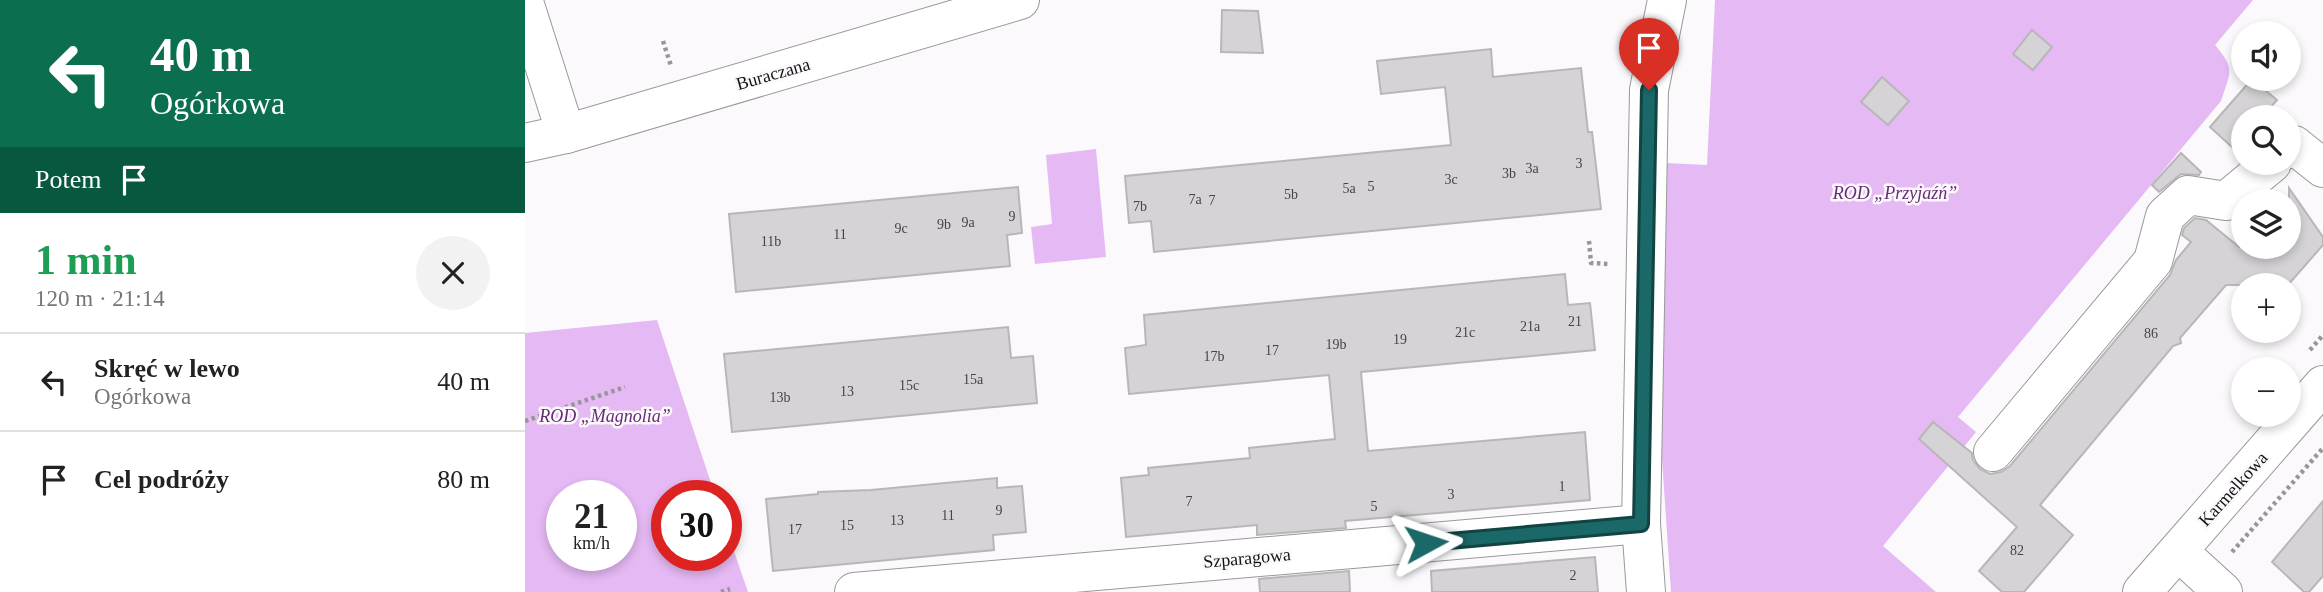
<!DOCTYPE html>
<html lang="pl">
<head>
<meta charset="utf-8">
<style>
  :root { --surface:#fff; --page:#f2f2f2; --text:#222; --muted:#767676; --line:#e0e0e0 }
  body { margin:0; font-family:Georgia,serif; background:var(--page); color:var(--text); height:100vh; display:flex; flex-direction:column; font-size:26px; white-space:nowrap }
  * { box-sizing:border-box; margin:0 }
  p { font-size:23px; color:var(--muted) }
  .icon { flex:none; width:38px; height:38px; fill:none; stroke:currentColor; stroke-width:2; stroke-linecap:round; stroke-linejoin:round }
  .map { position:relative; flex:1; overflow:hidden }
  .side { display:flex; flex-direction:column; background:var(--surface); width:525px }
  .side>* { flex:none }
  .guide { background:#0b6e4f; color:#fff; overflow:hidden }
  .buttons { position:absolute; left:1706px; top:21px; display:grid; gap:14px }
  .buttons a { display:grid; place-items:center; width:70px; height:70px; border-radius:50%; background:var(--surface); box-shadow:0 4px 10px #0003; font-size:35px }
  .speed { position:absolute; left:21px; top:480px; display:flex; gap:14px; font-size:35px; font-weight:700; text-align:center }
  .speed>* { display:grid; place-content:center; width:91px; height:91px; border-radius:50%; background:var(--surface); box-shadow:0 4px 10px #0003; line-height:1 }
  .speed small { font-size:18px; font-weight:400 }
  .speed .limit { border:10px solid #d22; background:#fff; color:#111 }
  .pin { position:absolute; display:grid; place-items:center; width:60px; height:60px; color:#fff; margin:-72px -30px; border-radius:50% 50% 50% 0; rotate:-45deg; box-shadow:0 0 7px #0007 }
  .pin .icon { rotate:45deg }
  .me { position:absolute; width:77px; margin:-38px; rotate:85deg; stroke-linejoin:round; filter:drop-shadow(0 0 5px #0008) }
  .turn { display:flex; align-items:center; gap:24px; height:147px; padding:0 35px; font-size:32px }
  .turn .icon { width:91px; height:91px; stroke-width:2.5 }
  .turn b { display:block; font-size:49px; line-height:60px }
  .then { display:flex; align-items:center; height:66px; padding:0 35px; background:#0003; gap:14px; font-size:26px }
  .round { display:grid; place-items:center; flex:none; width:74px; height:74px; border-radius:37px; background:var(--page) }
  .head { display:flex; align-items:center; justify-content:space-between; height:119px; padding:0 35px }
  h1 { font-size:42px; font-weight:800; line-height:52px; color:#1e9e55 }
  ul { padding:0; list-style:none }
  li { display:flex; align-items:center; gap:21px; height:98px; padding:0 35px; border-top:2px solid var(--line) }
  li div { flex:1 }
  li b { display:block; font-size:26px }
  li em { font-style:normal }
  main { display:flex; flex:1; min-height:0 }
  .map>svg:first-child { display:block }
  .green { fill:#e5b9f3; fill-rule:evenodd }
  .building { fill:#d5d3d6; stroke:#b8b6b9; stroke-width:2 }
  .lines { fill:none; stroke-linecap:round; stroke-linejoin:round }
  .minor-casing { stroke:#9a989a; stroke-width:40 }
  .path { stroke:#989698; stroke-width:4.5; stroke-dasharray:3.5 3.5; stroke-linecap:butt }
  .minor { stroke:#fff; stroke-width:38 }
  .route-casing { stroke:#114443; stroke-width:18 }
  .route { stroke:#1a6867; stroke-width:12 }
  .labels { text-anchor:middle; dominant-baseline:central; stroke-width:5; stroke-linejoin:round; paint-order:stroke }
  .number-label { font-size:14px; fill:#454445 }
  .street-label { font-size:18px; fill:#151415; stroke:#fcf9fc }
  .park-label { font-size:18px; font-style:italic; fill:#672b77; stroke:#fcf9fc }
</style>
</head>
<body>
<main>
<section class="side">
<div class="guide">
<div class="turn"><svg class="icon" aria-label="left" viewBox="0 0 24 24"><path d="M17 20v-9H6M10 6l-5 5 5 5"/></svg><div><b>40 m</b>Ogórkowa</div></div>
<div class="then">Potem<svg class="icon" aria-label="arrive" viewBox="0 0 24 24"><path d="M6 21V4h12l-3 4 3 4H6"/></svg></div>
</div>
<div class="head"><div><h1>1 min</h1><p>120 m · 21:14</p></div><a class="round"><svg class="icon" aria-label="close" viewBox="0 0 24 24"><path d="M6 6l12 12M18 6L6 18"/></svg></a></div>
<ul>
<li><svg class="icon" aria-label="left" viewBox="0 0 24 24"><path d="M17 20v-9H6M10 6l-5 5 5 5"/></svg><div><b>Skręć w lewo</b><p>Ogórkowa</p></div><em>40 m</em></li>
<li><svg class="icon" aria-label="arrive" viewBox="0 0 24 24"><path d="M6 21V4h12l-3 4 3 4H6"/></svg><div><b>Cel podróży</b></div><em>80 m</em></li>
</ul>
</section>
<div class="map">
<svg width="1798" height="592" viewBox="0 0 1798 592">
  <rect width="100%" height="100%" fill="#fcf9fc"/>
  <g class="green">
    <path d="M 1190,0 L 1728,0 L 1690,45 C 1711,69 1705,73 1696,101 L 1433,417 L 1451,432 L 1358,546 L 1411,592 L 1146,592 L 1135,429 L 1141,163 L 1182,165 Z"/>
    <polygon points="571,149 581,257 510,264 506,227 527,224 521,155"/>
    <path d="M 132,320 L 190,495 L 142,495 L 142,555 L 201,555 L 201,528 L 223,592 L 0,592 L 0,333 ZM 37,495 L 96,495 L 96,555 L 37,555 Z"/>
  </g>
  <g class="building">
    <polygon points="697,10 733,11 738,53 696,52"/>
    <polygon points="1507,30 1527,47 1508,70 1488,54"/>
    <polygon points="966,49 968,77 1056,68 1063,132 1067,132 1076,209 629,252 626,221 604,223 600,176 926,145 920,87 856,94 852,61"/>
    <polygon points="1357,77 1384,101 1363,125 1336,102"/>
    <polygon points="1727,79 1752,100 1737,117 1718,117 1718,138 1709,149 1685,127"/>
    <polygon points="1656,153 1676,172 1674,175 1656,174 1634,192 1627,185"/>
    <polygon points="493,187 497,233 482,235 485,266 211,292 204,214"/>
    <polygon points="1764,188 1798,237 1798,245 1763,285 1701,285 1655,338 1656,343 1648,346 1515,505 1548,535 1499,592 1477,592 1454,571 1492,527 1394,439 1408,422 1447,453 1448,460 1455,469 1465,474 1476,472 1485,466 1645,275 1651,260 1666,242 1657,235 1659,228 1670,218 1681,220 1714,247 1764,247"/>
    <polygon points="1040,274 1043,305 1065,303 1070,350 836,372 843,451 1060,432 1065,500 820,521 821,528 732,535 732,525 601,537 596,478 624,475 623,468 725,458 724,448 810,439 804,375 604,394 600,348 621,345 619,315"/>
    <polygon points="483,327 486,358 508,356 512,403 207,432 199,354"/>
    <polygon points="472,478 472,488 497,486 501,532 468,535 469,550 248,571 241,499 293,494 293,492 346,490"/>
    <polygon points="1798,501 1798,576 1784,592 1779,592 1747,562"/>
    <polygon points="1070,557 1073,592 907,592 906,571"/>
    <polygon points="824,571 825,592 735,592 734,579"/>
  </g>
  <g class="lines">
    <defs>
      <g id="minor">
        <polyline points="0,5 41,134"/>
        <polyline points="0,143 41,134 495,0"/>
        <polyline points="1764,149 1769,145 1798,168"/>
        <polyline points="1468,452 1628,261 1640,216 1663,195 1701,201 1747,163"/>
        <polyline points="1653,551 1698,592"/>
        <polyline points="329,592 1116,524"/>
        <polyline points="1121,592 1116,524 1124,90 1142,0"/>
        <polyline points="1617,592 1798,385"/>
      </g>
    </defs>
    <use href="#minor" class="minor-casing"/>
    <g class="path">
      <polyline points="138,41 146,66"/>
      <polyline points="1064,241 1066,263 1084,264"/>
      <polyline points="1785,350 1798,335"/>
      <polyline points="0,421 100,387"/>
      <polyline points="1707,552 1798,448"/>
      <polyline points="196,592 205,589"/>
    </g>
    <use href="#minor" class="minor"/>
  </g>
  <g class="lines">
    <defs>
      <polyline id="route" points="901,543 1116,524 1124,90"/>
    </defs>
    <use href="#route" class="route-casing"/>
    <use href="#route" class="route"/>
  </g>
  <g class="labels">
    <g class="number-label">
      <text x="1054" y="163">3</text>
      <text x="1007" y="168">3a</text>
      <text x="984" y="173">3b</text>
      <text x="926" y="179">3c</text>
      <text x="846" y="186">5</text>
      <text x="824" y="188">5a</text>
      <text x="766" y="194">5b</text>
      <text x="670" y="199">7a</text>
      <text x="687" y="200">7</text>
      <text x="615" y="206">7b</text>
      <text x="487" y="216">9</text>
      <text x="443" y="222">9a</text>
      <text x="419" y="224">9b</text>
      <text x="376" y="228">9c</text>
      <text x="315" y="234">11</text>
      <text x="246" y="241">11b</text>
      <text x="1050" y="321">21</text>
      <text x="1005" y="326">21a</text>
      <text x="940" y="332">21c</text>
      <text x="1626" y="333">86</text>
      <text x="875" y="339">19</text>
      <text x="811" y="344">19b</text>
      <text x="747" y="350">17</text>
      <text x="689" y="356">17b</text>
      <text x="448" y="379">15a</text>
      <text x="384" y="385">15c</text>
      <text x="322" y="391">13</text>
      <text x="255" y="397">13b</text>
      <text x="1037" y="486">1</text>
      <text x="926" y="494">3</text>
      <text x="664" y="501">7</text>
      <text x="849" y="506">5</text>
      <text x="474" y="510">9</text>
      <text x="423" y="515">11</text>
      <text x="372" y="520">13</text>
      <text x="322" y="525">15</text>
      <text x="270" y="529">17</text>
      <text x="1492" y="550">82</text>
      <text x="1048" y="575">2</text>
    </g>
    <g class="street-label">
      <text transform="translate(248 74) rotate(-16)">Buraczana</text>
      <text transform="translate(1708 489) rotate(-48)">Karmelkowa</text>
      <text transform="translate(722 558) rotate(-5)">Szparagowa</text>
    </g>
    <g class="park-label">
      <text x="1370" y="193">ROD „Przyjaźń”</text>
      <text x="80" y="416">ROD „Magnolia”</text>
    </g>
  </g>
</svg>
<div class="buttons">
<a><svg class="icon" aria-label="sound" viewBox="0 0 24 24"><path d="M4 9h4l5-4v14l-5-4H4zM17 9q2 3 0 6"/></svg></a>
<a><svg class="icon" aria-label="search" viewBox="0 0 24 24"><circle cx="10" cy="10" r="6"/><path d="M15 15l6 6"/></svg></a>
<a><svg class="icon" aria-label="layers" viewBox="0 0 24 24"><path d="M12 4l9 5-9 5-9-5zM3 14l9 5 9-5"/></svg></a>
<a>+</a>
<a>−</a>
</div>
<div class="speed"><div>21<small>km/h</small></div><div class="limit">30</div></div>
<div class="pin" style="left:1124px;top:90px;background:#d93025"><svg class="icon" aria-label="arrive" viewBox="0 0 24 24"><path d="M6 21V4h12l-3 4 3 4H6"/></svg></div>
<svg class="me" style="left:901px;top:543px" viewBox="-20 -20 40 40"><path d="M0-17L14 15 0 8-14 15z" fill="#1a6867" stroke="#fff" stroke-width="4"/></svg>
</div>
</main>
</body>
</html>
